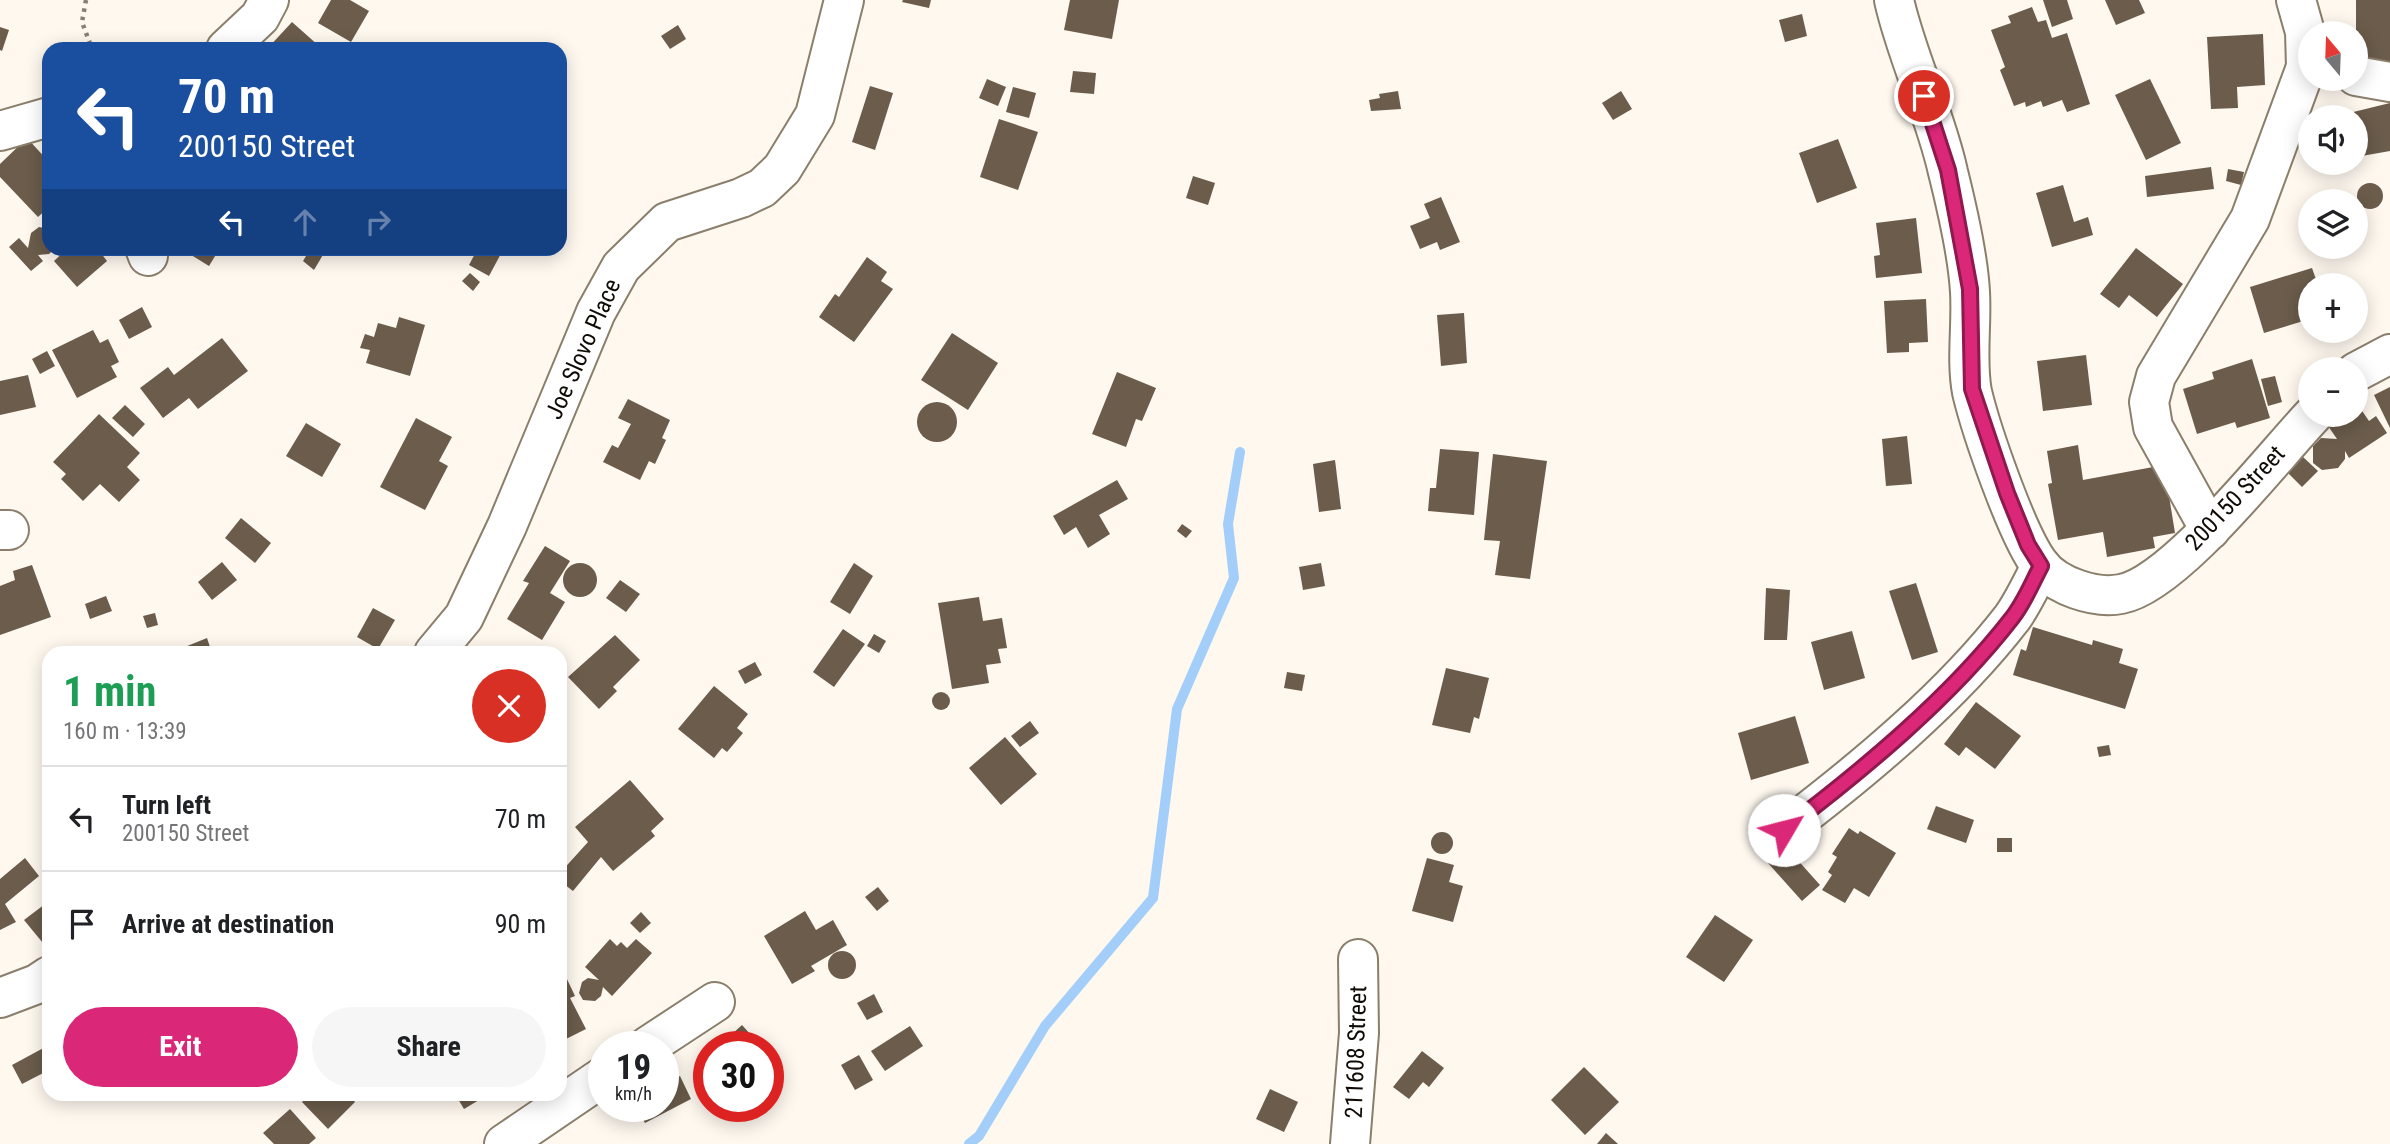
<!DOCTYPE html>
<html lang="en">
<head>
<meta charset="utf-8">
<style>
  :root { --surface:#fff; --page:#f6f6f6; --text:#202124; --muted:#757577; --line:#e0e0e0; --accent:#db2777 }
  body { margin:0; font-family:"Roboto Condensed",sans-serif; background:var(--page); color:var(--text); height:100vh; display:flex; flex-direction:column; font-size:26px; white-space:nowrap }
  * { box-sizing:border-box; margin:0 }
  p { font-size:23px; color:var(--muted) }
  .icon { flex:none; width:38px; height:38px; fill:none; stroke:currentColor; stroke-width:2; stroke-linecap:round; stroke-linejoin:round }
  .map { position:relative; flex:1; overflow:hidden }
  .sheet { position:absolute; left:42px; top:646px; width:525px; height:455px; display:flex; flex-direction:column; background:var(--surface); border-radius:21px; box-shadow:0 4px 18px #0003 }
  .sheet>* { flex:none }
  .guide { position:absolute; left:42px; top:42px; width:525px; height:214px; border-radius:21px; box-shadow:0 4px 18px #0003; background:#1a4fa0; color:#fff; overflow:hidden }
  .needle { width:46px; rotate:341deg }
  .fabs { position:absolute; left:2298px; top:21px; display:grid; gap:14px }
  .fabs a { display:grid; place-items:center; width:70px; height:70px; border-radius:50%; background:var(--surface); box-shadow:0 4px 18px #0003; font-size:35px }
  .speed { position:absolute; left:588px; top:1031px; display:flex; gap:14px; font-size:35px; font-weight:700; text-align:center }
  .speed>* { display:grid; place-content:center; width:91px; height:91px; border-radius:50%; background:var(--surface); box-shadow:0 4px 18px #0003; line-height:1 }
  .speed small { font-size:18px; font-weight:400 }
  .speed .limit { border:10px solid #d22; background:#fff; color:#111 }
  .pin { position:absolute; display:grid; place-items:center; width:60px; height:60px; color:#fff; margin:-30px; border:4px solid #fff; border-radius:50%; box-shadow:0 2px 7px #0007 }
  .me { position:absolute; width:77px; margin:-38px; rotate:53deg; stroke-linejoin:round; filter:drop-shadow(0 0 5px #0008) }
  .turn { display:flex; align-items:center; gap:24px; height:147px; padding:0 21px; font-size:32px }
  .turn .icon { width:91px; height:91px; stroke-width:2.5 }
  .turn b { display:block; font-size:49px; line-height:60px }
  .lanes { display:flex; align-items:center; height:66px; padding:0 21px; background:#0003; justify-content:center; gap:35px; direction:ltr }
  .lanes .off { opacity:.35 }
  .round { display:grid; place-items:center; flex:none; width:74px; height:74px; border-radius:37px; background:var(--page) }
  .head { display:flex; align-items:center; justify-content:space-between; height:119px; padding:0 21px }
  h1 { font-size:42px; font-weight:700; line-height:52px; color:#1e9e55 }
  .button { display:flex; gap:14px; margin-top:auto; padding:14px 21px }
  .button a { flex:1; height:80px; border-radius:42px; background:var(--accent); color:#fff; font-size:28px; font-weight:700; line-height:80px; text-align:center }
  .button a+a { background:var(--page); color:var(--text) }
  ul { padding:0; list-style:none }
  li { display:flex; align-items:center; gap:21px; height:105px; padding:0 21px; border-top:2px solid var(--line) }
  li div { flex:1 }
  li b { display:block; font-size:26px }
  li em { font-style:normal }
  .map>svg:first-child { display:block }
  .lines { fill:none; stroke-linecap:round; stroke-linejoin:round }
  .stream { stroke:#a3cefa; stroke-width:10 }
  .building { fill:#6b5c4b }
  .street-casing { stroke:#8b7e6b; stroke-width:42 }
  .path { stroke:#847f77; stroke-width:4.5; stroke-dasharray:3.5 5; stroke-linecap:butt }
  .street { stroke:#fff; stroke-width:38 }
  .route-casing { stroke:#8e194d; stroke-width:18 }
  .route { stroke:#db2777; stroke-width:12 }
  .labels { text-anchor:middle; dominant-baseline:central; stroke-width:6; stroke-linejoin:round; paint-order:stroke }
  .street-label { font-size:24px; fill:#100b05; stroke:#fff }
</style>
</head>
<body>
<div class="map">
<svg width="2390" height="1144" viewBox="0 0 2390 1144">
  <rect width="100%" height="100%" fill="#fef8ef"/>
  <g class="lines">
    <polyline class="stream" points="969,1144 979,1136 1045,1026 1153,898 1177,709 1234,578 1228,524 1240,452"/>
  </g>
  <g class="building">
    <polygon points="331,0 350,0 369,11 351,42 318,23"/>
    <polygon points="903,0 931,0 929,8 902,2"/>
    <polygon points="1070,0 1119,0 1112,39 1064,30"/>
    <polygon points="2043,0 2067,0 2073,19 2052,27"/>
    <polygon points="2105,0 2139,0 2145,13 2116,25"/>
    <polygon points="2356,0 2390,0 2390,62 2362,61 2362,47 2356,47"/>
    <polygon points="2032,7 2038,22 2046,20 2052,38 2067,33 2090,104 2067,112 2062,100 2043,107 2041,101 2026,107 2025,102 2014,106 2000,70 2005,67 1991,30 2011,23 2008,16"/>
    <polygon points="1802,14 1807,36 1785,42 1779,20"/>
    <polygon points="292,22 319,46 316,49 267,49"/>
    <polygon points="678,25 686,39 670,49 661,36"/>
    <polygon points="0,27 9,30 2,51 0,50"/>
    <polygon points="2263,34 2265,85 2237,87 2238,108 2211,109 2207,37"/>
    <polygon points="1073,71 1096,73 1094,94 1070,92"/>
    <polygon points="987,79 1006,87 998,106 979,98"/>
    <polygon points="2150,79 2181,143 2146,160 2115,95"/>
    <polygon points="870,86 893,93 875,150 852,142"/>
    <polygon points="1013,87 1036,93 1029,118 1006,112"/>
    <polygon points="1398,91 1401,109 1371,111 1369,100 1380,98 1379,94"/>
    <polygon points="1621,91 1632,109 1613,120 1602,103"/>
    <polygon points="2390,103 2390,151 2356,157 2356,117 2337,116"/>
    <polygon points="999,119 1038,132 1018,190 980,177"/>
    <polygon points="27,138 49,162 49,207 38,217 0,177 0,164"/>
    <polygon points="1838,139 1857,188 1817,203 1799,153"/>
    <polygon points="2211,167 2214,189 2147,197 2145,176"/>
    <polygon points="2228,169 2244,172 2241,185 2226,181"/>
    <polygon points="1193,176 1215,183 1208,205 1186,198"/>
    <circle cx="2370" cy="196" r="13"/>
    <polygon points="2063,185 2074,222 2088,217 2093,235 2052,247 2036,193"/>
    <polygon points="1441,197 1460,242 1440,250 1437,242 1420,249 1410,226 1430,218 1424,204"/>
    <polygon points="1916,218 1922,273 1876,278 1874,256 1880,255 1876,223"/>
    <polygon points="39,227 49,229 49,248 55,248 49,254 38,255 43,261 31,271 9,247 19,238 28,248 31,233"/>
    <polygon points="68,248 97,248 107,261 77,287 54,261"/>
    <polygon points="191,248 220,248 209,266 188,253"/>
    <polygon points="311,248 327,248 314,270 303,261"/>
    <polygon points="478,248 504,248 489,276 469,265"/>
    <polygon points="2136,248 2183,284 2157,317 2129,295 2119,308 2100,294"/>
    <polygon points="867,257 887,272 881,281 893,289 854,342 819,317 835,294 839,297"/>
    <polygon points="2312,268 2318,285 2310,285 2310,319 2264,333 2250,287"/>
    <polygon points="470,273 480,282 473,291 462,281"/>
    <polygon points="1926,299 1928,342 1909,343 1909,352 1887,353 1884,301"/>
    <polygon points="142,307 152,327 129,339 119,320"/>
    <polygon points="1464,313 1467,363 1441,366 1437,315"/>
    <polygon points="399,317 425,325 410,376 366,363 370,350 360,348 365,334 374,337 378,323 396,328"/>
    <polygon points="93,330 100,343 108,339 119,362 111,366 117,377 77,398 52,350"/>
    <polygon points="952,333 998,363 968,410 921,380"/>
    <polygon points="222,338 248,371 198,409 189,398 163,418 140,388 168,367 174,375"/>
    <polygon points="47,351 55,366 40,374 32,359"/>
    <polygon points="2086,355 2092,405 2043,411 2037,361"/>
    <polygon points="2252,359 2270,418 2237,428 2235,422 2197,434 2183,389 2214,379 2212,372"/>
    <polygon points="1117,372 1156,388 1142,421 1136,419 1126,447 1092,434"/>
    <polygon points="28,375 36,407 0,415 0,381"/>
    <polygon points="2275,376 2282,402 2268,406 2261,379"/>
    <polygon points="2390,387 2390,428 2374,395"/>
    <polygon points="628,399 670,420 662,438 666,440 655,464 649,461 640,480 603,462 612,445 618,448 631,424 618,418"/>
    <polygon points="2356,402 2369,421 2376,416 2387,433 2349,458 2345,451 2345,459 2338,468 2322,470 2313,463 2313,446 2321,438 2337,439 2326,423 2339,415 2356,415"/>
    <circle cx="937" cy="422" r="20"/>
    <polygon points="125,405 145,424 133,437 112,418"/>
    <polygon points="99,414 140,453 127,467 140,480 119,502 100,484 83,501 61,479 66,474 53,462"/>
    <polygon points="416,418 452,437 439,461 448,466 425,510 380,487"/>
    <polygon points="306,423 341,444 322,477 286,456"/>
    <polygon points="1907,436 1912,484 1886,486 1882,439"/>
    <polygon points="2078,445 2083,480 2164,465 2175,533 2153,537 2155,548 2107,557 2103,532 2058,540 2048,484 2052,483 2047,451"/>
    <polygon points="1440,449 1479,452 1474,515 1428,511 1430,488 1436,488"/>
    <polygon points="1493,454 1547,461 1530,579 1495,575 1500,541 1484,540"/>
    <polygon points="2303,457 2318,471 2302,487 2288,473"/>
    <polygon points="1335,460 1341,509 1319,512 1313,464"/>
    <polygon points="1117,480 1128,499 1099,515 1110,534 1088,548 1076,527 1064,535 1053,516"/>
    <polygon points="241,518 271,543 255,563 225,538"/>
    <polygon points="1182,524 1192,531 1186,538 1177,531"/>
    <polygon points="545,546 570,561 550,593 565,602 542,640 507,619 529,583 523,581"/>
    <polygon points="222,562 237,580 212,600 198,582"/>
    <polygon points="854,563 873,576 850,614 830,602"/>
    <polygon points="1321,563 1325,586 1303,590 1299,567"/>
    <circle cx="580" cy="580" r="17"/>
    <polygon points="32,565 51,617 0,635 0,586 15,580 13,571"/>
    <polygon points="620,580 640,594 626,612 606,598"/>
    <polygon points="1916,583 1938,652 1912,660 1889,591"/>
    <polygon points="1766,588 1790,590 1787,640 1764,640"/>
    <polygon points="106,596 112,611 90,619 85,604"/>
    <polygon points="979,597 983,621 1002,618 1007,648 998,649 1001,663 986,665 989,683 952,689 938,603"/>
    <polygon points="373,608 395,620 378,649 357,637"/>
    <polygon points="155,613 158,625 147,628 143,616"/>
    <polygon points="2033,627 2092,645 2093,640 2123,649 2119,663 2138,669 2125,709 2013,675 2021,649 2026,651"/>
    <polygon points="843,629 865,644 834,687 813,672"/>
    <polygon points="1852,631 1865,678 1824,690 1811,642"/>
    <polygon points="874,634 886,641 879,653 867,646"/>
    <polygon points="615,635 640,660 613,687 617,691 599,709 568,677"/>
    <polygon points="207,638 212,653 170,653"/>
    <polygon points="755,662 762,675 745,684 738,671"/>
    <polygon points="1446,668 1489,678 1479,719 1474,717 1470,733 1432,725"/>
    <polygon points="1287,672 1305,675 1302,691 1284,688"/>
    <polygon points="714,686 748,714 737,728 743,733 727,752 722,748 714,758 678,729"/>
    <circle cx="941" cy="701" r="9"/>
    <polygon points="1976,702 2021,736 1995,769 1966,747 1959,756 1944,744"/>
    <polygon points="1795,716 1809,763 1751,780 1738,733"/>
    <polygon points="1030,721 1039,733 1020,747 1011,736"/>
    <polygon points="1005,737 1037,774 1001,805 969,768"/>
    <polygon points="2109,745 2111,755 2099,757 2097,747"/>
    <polygon points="630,780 664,819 651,831 655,836 613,871 601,857 573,891 560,881 560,873 588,842 575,827"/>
    <polygon points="1936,806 1974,820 1966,843 1927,829"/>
    <polygon points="1849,828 1858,834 1860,831 1896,853 1869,897 1854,888 1845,903 1822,890 1832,875 1828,872 1837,857 1832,854"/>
    <circle cx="1442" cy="843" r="11"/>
    <rect x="1997" y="838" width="15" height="14"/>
    <polygon points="1786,847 1820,885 1802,901 1768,863"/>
    <polygon points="25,858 39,876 5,904 16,922 0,930 0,879"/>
    <polygon points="1427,858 1454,865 1449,882 1463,886 1453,922 1412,911"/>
    <polygon points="878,887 889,901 877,911 865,897"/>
    <polygon points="49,901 49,946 47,948 24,920"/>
    <polygon points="805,911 816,930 833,920 847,945 811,966 815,971 792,984 764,936"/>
    <polygon points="641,912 651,923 640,933 630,923"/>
    <polygon points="1715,915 1753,940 1724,982 1686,957"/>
    <polygon points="610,939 617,946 621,942 627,948 636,939 652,953 612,996 603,987 601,996 595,1001 583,1000 579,993 582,982 588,978 599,980 585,967"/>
    <circle cx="842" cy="965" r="14"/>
    <polygon points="566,977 575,996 570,998 586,1029 560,1042 560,980"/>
    <polygon points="874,994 883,1012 867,1020 857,1003"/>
    <polygon points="742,1025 759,1044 719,1046"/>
    <polygon points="910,1026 923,1046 885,1071 871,1051"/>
    <polygon points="49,1045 49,1070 22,1084 12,1065"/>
    <polygon points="1422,1051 1444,1068 1429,1087 1423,1082 1409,1099 1393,1087"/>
    <polygon points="859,1055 873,1080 855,1090 841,1065"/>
    <polygon points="709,1056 709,1073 700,1064"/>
    <polygon points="1584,1067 1619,1102 1585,1135 1551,1100"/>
    <polygon points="680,1076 691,1099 645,1123 636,1106 663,1106 663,1084"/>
    <polygon points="1270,1089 1298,1102 1284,1132 1256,1119"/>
    <polygon points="311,1094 348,1094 355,1102 328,1129 302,1102"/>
    <polygon points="455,1094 489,1094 464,1109"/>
    <polygon points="290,1109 316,1138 309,1144 274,1144 263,1133"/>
    <polygon points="1606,1133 1618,1144 1597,1144"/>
  </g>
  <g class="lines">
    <defs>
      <g id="street">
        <path d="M 1894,0 C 1907,58 1935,113 1948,172 C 1957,208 1968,255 1970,292 C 1972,324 1966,361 1972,392 C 1981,430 2017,535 2040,565 C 2056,586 2095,599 2121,594 C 2175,584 2273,457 2313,415"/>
        <polyline points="2296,0 2305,32 2306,67 2310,68"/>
        <polyline points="226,49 260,17 269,0"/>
        <polyline points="2356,76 2390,82"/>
        <polyline points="0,131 49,117"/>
        <polyline points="145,248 148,256"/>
        <polyline points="2356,372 2390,354"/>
        <polyline points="0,530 9,530"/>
        <polyline points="2210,530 2153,427 2149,402 2156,376 2250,219 2306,67"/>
        <polyline points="434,653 464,617 507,526 596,312 621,267 667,222 741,198 762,188 782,169 815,115 844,0"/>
        <path d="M 1784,830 C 1863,770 1951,697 2012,618 C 2023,603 2032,583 2041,566"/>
        <polyline points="0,998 37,984 49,976"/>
        <polyline points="648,1046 715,1002"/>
        <polyline points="504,1144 604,1076"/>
        <polyline points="1350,1144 1359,1033 1358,959"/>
      </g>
    </defs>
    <use href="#street" class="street-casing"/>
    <polyline class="path" points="86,0 82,22 92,49"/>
    <use href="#street" class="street"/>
  </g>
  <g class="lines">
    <defs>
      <path id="route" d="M 1784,830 C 1863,770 1950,698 2012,618 C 2024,603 2032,583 2041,566 L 2028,545 L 2007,493 L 1972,389 L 1970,289 L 1948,170 L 1924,96"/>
    </defs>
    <use href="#route" class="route-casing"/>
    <use href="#route" class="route"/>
  </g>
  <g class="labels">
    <g class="street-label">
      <text transform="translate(583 349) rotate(-66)">Joe Slovo Place</text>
      <text transform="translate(2235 498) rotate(-47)">200150 Street</text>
      <text transform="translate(1356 1052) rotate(-88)">211608 Street</text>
    </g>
  </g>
</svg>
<div class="fabs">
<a><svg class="needle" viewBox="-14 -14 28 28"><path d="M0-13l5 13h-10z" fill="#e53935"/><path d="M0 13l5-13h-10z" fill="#757577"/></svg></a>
<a><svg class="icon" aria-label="sound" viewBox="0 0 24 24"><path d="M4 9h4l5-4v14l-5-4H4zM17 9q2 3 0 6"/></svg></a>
<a><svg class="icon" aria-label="layers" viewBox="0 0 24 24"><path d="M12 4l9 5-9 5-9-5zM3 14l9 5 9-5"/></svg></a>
<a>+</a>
<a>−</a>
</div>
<div class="speed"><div>19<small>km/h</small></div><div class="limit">30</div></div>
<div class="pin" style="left:1924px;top:96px;background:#d93025"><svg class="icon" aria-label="arrive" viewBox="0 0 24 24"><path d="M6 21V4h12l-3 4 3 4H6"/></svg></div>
<svg class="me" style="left:1784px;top:830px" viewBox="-20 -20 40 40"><circle r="19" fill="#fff"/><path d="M0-13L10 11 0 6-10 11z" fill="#db2777"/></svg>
<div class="guide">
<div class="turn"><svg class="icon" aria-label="left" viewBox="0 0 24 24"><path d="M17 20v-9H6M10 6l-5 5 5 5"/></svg><div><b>70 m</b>200150 Street</div></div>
<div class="lanes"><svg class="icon" aria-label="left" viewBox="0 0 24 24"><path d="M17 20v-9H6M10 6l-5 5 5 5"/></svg><svg class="icon off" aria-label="ahead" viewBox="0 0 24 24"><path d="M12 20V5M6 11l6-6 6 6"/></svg><svg class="icon off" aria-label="right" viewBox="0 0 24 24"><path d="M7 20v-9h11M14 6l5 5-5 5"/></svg></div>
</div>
<section class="sheet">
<div class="head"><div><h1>1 min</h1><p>160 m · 13:39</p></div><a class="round" style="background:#d93025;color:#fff"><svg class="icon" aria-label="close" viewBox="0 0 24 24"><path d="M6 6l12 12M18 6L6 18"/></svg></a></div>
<ul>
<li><svg class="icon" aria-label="left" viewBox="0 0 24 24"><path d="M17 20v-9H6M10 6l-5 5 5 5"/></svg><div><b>Turn left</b><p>200150 Street</p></div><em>70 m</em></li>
<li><svg class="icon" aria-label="arrive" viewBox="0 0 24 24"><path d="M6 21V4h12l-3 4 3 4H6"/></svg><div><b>Arrive at destination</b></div><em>90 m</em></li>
</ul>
<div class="button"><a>Exit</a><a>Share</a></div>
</section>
</div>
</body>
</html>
